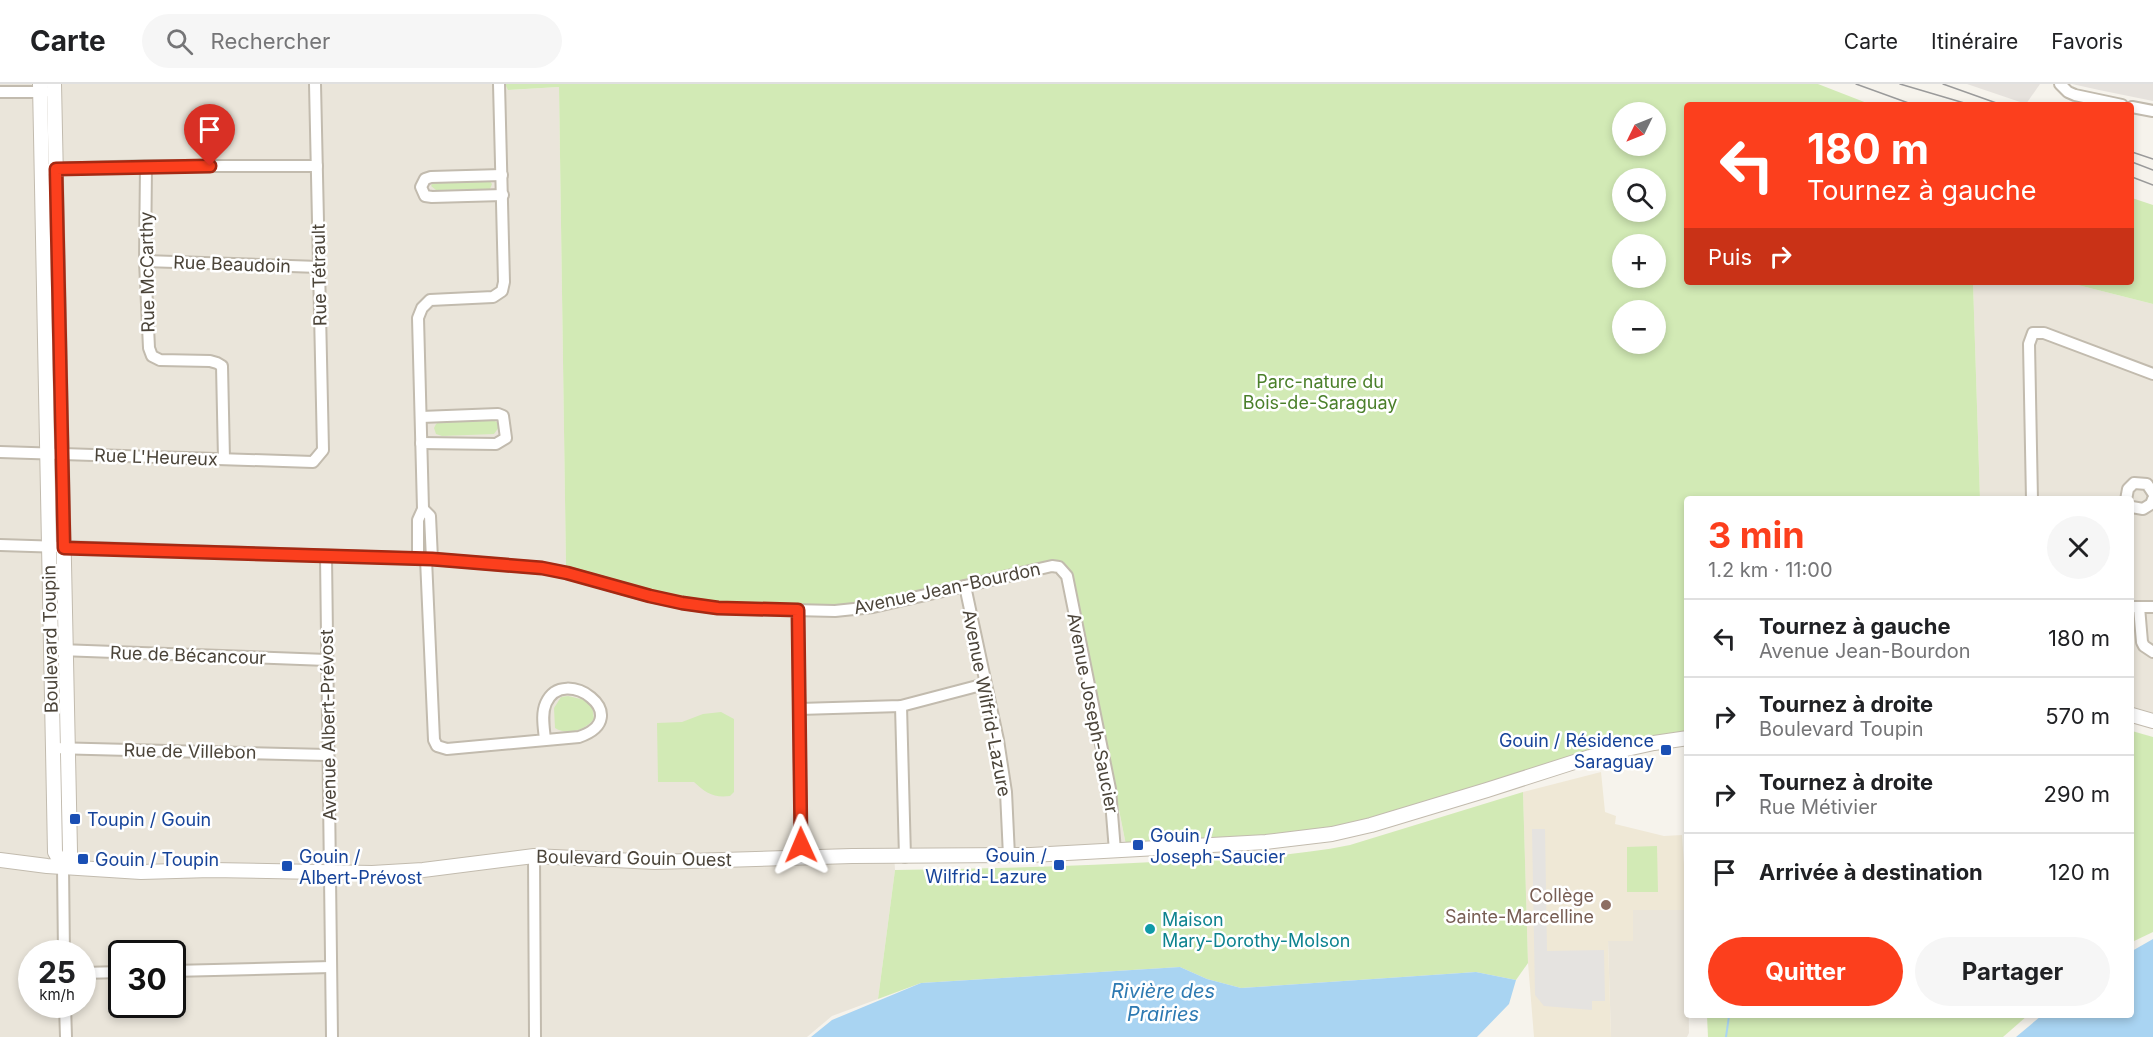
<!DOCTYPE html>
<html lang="fr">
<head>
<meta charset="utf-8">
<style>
  :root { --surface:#fff; --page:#f6f6f6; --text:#202124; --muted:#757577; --line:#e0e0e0; --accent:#fc3f1d }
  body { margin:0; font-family:Inter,sans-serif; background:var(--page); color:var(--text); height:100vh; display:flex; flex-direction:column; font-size:22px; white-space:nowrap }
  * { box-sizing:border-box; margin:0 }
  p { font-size:20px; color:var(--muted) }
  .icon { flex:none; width:33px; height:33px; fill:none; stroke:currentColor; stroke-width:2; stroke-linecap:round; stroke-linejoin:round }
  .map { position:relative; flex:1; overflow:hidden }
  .panel { position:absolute; left:1684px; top:412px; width:450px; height:522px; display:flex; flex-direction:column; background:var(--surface); border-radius:6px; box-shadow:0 3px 9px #0003 }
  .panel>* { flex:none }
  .top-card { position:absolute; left:1684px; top:18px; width:450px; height:183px; border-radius:6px; box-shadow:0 3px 9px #0003; background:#fc3f1d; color:#fff; overflow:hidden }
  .needle { width:39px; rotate:227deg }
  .buttons { position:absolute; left:1612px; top:18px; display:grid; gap:12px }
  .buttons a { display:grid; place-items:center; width:54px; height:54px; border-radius:50%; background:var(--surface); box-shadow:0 3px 9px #0003; font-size:30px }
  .speed { position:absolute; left:18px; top:856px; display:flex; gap:12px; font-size:30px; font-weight:700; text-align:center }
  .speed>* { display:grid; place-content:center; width:78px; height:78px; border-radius:50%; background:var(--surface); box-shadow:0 3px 9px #0003; line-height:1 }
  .speed small { font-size:15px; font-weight:400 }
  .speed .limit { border:3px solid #111; border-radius:9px; background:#fff; color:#111 }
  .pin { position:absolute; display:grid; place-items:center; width:51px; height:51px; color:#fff; margin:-62px -26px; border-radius:50% 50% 50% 0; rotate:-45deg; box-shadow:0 0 6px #0007 }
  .pin .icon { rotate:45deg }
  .me { position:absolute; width:66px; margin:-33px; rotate:359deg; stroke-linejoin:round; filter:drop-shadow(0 0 4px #0008) }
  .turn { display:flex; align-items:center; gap:21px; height:126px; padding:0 24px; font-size:27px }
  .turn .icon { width:78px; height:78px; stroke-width:2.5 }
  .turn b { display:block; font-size:42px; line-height:51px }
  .then { display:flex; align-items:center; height:57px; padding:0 24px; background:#0003; gap:12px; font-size:22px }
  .round { display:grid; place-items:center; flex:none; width:63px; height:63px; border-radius:32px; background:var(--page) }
  .overview { display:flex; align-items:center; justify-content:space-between; height:102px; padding:0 24px }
  h1 { font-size:36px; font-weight:700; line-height:45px; color:var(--accent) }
  .action { display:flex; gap:12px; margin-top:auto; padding:12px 24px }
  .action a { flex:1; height:69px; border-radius:36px; background:var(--accent); color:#fff; font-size:24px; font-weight:700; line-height:69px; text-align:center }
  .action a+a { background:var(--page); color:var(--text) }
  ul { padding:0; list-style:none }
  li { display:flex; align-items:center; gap:18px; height:78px; padding:0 24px; border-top:2px solid var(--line) }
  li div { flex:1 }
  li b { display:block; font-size:22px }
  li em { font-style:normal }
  header { display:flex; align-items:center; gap:36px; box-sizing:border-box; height:84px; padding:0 30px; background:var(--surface); border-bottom:2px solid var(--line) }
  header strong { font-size:28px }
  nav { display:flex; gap:33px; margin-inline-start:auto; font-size:21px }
  .search { width:420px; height:54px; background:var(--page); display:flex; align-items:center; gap:15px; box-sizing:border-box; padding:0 21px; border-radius:33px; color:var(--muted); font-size:22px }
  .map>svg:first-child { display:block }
  .residential { fill:#eae5da; fill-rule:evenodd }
  .industrial { fill:#e6e2dd }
  .education { fill:#efe8d6 }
  .green { fill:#d2eab5; fill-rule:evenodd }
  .parking { fill:#e5e3e0 }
  .water { fill:#a9d4f2 }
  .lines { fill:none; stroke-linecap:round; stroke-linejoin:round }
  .stream { stroke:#a9d4f2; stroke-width:2 }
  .minor-casing { stroke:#c2bbae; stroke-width:14 }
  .tertiary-casing { stroke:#c2bbae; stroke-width:16 }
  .minor { stroke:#fff; stroke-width:10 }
  .tertiary { stroke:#fff; stroke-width:14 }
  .tram { stroke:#9a9a9a; stroke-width:1.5 }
  .route-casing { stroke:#a42913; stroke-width:15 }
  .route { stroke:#fc3f1d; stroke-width:10 }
  .transit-dot { fill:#1a4fb4; stroke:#fff; stroke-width:2 }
  .education-dot { fill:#8d6e63; stroke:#fff; stroke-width:2 }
  .culture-dot { fill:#0f9aa8; stroke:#fff; stroke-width:2 }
  .labels { text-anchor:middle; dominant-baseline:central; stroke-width:5; stroke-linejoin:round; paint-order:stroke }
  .street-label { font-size:18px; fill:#4b4439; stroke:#fff }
  .park-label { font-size:18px; fill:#4a7f2a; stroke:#fff }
  .transit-label { font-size:18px; fill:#164399; stroke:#fff; text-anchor:start }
  .education-label { font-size:18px; fill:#785e54; stroke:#fff; text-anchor:end }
  .culture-label { font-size:18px; fill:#0d838f; stroke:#fff; text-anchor:start }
  .water-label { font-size:20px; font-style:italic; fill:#2e7ab2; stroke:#fff }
</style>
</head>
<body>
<header>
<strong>Carte</strong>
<div class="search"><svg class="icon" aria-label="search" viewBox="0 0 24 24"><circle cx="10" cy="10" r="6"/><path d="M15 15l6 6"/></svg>Rechercher</div>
<nav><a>Carte</a><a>Itinéraire</a><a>Favoris</a></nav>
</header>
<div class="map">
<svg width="2153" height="953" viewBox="0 0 2153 953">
  <rect width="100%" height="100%" fill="#f6f3ec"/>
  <g class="residential">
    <path d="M 0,0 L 505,0 L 509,6 L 559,3 L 566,483 L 883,516 L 1047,477 L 1062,478 L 1072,490 L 1126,761 L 894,769 L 895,786 L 878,915 L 832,932 L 807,953 L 0,953 ZM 32,870 L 82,870 L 82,921 L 32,921 ZM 122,870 L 172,870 L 172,921 L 122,921 Z"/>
    <polygon points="1973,198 2066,198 2153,220 2153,631 2132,624 2132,416 1980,415"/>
    <polygon points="1632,826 1687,826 1689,949 1687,953 1611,953 1608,857 1633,857"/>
  </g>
  <g class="industrial">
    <polygon points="1967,0 2040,0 2026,20"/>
    <polygon points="2072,0 2153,0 2153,17 2099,6"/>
  </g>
  <polygon class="education" points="1601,688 1605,728 1616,732 1615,740 1664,752 1682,751 1687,826 1633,826 1633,857 1608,857 1611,953 1534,953 1528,879 1523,708"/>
  <g class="green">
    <path d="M 505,0 L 1818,0 L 1872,21 L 1688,21 L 1688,198 L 1973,198 L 1980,415 L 1688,416 L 1687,647 L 1551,680 L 1355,739 L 1295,750 L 1126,761 L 1072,490 L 1062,478 L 1047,477 L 883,516 L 854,521 L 746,522 L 712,519 L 670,513 L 566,484 L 559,3 L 508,6 ZM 1623,28 L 1656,28 L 1656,62 L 1623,62 ZM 1623,94 L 1656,94 L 1656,128 L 1623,128 ZM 1623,160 L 1656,160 L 1656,194 L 1623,194 ZM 1623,226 L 1656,226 L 1656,260 L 1623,260 Z"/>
    <polygon points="489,96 492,100 490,105 436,106 431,102 434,97"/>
    <polygon points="2132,114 2153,121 2153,220 2066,198 2132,198"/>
    <polygon points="492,336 497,338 499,343 494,350 442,352 436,350 434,344 436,340 440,337"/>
    <path d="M 568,612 L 585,616 L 592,621 L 594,635 C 585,646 568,652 555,644 L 554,624 L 561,613 Z"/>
    <path d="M 721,628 L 734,635 L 734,708 L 730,712 C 713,714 706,709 694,698 L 658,698 L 657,639 L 682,638 L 703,630 Z"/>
    <polygon points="2132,647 2153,653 2153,848 2132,858"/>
    <path d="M 1523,708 L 1528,879 L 1516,896 L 1476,888 L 1241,904 L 1207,895 L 1180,883 L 921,899 L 878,915 L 895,786 C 988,785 1080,782 1173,777 C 1232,774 1292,773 1350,761 Z"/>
    <polygon points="1657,762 1658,808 1627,808 1627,763"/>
    <polygon points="1707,932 2027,932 2003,953 1708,953"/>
  </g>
  <polygon class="parking" points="1532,745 1545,745 1547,867 1604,866 1605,917 1592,917 1592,926 1544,922 1535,911"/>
  <g class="water">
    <polygon points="2153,855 2153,953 2016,953 2041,932 2132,932 2132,867"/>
    <polygon points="1180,883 1207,895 1241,904 1476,888 1516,896 1509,920 1477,953 811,953 832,936 921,899"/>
  </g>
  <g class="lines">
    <polyline class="stream" points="1726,953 1729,932"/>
    <defs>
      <g id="minor">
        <polyline points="2060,0 2068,8 2075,11 2122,21"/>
        <polyline points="0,8 45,8"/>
        <polyline points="2132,23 2153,27"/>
        <polyline points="146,82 145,177 149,264 152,272 160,276 210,277 217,279 222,282 224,375"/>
        <polyline points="50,85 146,82 317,82"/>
        <polyline points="502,91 431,93 425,95 421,103 425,112 432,113 503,111"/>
        <polyline points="145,177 319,183"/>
        <polyline points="421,333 498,330 503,332 506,354 496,360 421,359"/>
        <polyline points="0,368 313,378 323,366 315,0"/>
        <polyline points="2032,416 2029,260 2033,249 2044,249 2153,290"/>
        <polyline points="2126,416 2128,405 2134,399 2147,400 2153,409"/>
        <polyline points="2132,423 2143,425 2151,420 2153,415"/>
        <polyline points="423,425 430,432 432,475"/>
        <polyline points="0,461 432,475 542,484 568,489 649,512 682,519 718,524 835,527 873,523 1052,482 1059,483 1067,492 1110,705 1115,767"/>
        <polyline points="326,472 332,953"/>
        <polyline points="418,475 418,436 423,425 418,234 422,224 430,216 493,213 502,207 504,198 499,0"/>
        <path d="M 426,475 L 434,656 L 437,662 L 447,665 L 579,653 C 637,633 564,579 546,619 C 541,630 544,644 545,656"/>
        <polyline points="965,502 998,656 1006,708 1009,772"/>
        <polyline points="2132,523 2153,523"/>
        <polyline points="2139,523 2142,558 2144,562 2153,568"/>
        <polyline points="798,526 801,773"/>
        <polyline points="60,566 327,576"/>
        <polyline points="901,622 905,773"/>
        <polyline points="799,625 901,622 985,600"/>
        <polyline points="52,664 327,671"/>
        <polyline points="534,772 535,953"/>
        <polyline points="63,783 64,870"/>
        <polyline points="172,887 331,883"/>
        <polyline points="82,889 122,888"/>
        <polyline points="65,921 66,953"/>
      </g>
      <g id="tertiary">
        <polyline points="40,0 55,768 63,783"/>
        <polyline points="54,0 70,767 70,773 63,783"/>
        <polyline points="2132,631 2153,637"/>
        <polyline points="0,776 47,782 141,788 211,786 372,789 423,786 534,772 655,778 852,772 1031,771 1266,758 1332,750 1371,741 1487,706 1590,673 1654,659 1688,654"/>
      </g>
    </defs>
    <use href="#minor" class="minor-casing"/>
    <use href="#tertiary" class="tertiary-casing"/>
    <use href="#minor" class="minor"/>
    <use href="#tertiary" class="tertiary"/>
    <g class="tram">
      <polyline points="1856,0 1914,21"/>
      <polyline points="1900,0 1971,21"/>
      <polyline points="1943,0 2002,21"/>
      <polyline points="2132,68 2153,75"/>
      <polyline points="2132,78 2153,86"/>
      <polyline points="2132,93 2153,101"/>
    </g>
  </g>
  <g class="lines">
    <defs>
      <polyline id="route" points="210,82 56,85 64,464 432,475 542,484 567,489 650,512 682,519 718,524 798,526 801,761"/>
    </defs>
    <use href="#route" class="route-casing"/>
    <use href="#route" class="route"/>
  </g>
  <g class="transit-dot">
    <rect x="1660" y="660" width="12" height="12" rx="3"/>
    <rect x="69" y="729" width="12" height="12" rx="3"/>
    <rect x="1132" y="755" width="12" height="12" rx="3"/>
    <rect x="77" y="769" width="12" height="12" rx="3"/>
    <rect x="1053" y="775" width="12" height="12" rx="3"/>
    <rect x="281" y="776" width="12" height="12" rx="3"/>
  </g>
  <circle class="education-dot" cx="1606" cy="821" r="6"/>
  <circle class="culture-dot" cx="1150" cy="845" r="6"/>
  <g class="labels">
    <g class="street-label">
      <text transform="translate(232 180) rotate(2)">Rue Beaudoin</text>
      <text transform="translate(147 188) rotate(-91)">Rue McCarthy</text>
      <text transform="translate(319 191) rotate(-91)">Rue Tétrault</text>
      <text transform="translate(156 373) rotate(2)">Rue L'Heureux</text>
      <text transform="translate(947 504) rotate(-12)">Avenue Jean-Bourdon</text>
      <text transform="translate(50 555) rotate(-91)">Boulevard Toupin</text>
      <text transform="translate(188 571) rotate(2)">Rue de Bécancour</text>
      <text transform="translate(987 619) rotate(79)">Avenue Wilfrid-Lazure</text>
      <text transform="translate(1093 629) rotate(79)">Avenue Joseph-Saucier</text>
      <text transform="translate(328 641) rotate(-91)">Avenue Albert-Prévost</text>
      <text transform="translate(190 667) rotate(1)">Rue de Villebon</text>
      <text transform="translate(634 774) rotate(1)">Boulevard Gouin Ouest</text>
    </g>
    <g class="park-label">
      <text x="1320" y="297">Parc-nature du<tspan x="1320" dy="21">Bois-de-Saraguay</tspan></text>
    </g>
    <g class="transit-label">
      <text x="1654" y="656" text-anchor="end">Gouin / Résidence<tspan x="1654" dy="21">Saraguay</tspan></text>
      <text x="87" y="735">Toupin / Gouin</text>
      <text x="1150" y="751">Gouin /<tspan x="1150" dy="21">Joseph-Saucier</tspan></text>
      <text x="1047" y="771" text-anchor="end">Gouin /<tspan x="1047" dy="21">Wilfrid-Lazure</tspan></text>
      <text x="299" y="772">Gouin /<tspan x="299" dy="21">Albert-Prévost</tspan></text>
      <text x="95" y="775">Gouin / Toupin</text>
    </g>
    <g class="education-label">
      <text x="1594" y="811">Collège<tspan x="1594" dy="21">Sainte-Marcelline</tspan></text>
    </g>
    <g class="culture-label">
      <text x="1162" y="835">Maison<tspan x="1162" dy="21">Mary-Dorothy-Molson</tspan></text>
    </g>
    <g class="water-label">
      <text x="1163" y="907">Rivière des<tspan x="1163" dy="23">Prairies</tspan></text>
    </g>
  </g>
</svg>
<div class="buttons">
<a><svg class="needle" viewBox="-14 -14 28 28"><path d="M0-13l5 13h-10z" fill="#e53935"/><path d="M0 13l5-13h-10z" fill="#757577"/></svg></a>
<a><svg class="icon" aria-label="search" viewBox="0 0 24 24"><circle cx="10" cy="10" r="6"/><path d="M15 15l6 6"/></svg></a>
<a>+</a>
<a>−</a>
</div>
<div class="speed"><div>25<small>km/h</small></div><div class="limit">30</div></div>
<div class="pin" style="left:210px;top:82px;background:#d93025"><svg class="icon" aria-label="arrive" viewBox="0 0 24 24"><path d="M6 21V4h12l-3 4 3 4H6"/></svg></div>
<svg class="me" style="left:801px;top:761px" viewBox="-20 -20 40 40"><path d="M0-17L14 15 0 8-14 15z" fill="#fc3f1d" stroke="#fff" stroke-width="4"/></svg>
<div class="top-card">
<div class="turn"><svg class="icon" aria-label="left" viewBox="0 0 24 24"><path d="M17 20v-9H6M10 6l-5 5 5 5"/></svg><div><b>180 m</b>Tournez à gauche</div></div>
<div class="then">Puis<svg class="icon" aria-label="right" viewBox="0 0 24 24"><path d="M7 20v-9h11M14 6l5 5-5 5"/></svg></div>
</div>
<section class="panel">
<div class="overview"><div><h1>3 min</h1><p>1.2 km · 11:00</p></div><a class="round"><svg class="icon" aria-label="close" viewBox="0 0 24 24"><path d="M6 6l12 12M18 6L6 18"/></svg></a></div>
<ul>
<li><svg class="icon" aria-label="left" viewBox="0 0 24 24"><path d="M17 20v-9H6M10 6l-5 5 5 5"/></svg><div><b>Tournez à gauche</b><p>Avenue Jean-Bourdon</p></div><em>180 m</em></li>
<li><svg class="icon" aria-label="right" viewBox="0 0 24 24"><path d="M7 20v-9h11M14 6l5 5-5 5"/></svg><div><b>Tournez à droite</b><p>Boulevard Toupin</p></div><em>570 m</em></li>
<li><svg class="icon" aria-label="right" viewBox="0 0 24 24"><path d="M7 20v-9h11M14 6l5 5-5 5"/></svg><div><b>Tournez à droite</b><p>Rue Métivier</p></div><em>290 m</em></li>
<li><svg class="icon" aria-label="arrive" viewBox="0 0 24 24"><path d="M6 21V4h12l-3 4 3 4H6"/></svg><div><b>Arrivée à destination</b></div><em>120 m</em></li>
</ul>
<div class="action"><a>Quitter</a><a>Partager</a></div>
</section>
</div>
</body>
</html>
